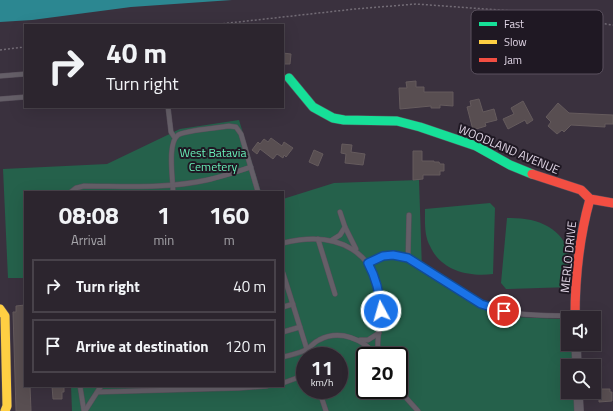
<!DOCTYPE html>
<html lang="en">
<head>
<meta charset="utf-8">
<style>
  :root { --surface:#2c252e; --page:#38313a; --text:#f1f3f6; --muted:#a6a5aa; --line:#48424a }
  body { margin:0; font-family:"Titillium Web",sans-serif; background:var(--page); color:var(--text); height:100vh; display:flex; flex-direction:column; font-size:15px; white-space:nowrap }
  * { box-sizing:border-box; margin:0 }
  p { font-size:13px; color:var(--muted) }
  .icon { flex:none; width:22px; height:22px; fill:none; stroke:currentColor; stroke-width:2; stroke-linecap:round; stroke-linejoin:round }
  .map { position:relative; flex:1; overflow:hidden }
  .panel { position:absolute; left:24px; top:191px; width:260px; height:196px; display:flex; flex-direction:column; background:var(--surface); border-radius:0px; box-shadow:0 4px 16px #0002,0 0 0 1px var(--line) }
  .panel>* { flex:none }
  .hud { position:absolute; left:24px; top:24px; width:260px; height:84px; border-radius:0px; box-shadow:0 4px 16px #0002,0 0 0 1px var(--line); background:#2c252e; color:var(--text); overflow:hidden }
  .tools { position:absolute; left:561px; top:311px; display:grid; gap:8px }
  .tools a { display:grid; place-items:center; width:40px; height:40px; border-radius:0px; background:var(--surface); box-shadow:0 4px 16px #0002,0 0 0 1px var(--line); font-size:20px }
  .speed { position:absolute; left:296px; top:347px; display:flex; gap:8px; font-size:20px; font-weight:700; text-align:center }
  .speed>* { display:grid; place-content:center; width:52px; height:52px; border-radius:50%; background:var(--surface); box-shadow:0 4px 16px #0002,0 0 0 1px var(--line); line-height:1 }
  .speed small { font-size:10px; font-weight:400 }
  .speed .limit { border:2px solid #111; border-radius:6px; background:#fff; color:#111 }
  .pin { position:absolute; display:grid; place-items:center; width:34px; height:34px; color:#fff; margin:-17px; border:2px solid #fff; border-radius:50%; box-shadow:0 1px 4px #0007 }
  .me { position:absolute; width:44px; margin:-22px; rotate:354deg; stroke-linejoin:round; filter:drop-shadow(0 0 3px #0008) }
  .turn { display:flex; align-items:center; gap:14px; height:84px; padding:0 16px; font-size:18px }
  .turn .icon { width:52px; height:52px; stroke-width:2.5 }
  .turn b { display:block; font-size:28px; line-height:34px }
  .eta { display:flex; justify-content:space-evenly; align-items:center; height:68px; text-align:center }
  .eta b { font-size:24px; font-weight:700; line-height:28px }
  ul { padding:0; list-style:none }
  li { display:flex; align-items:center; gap:12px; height:54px; margin:0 8px 6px; padding:0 8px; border:2px solid var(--line); border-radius:0px }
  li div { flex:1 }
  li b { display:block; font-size:15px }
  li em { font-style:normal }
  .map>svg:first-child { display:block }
  .green { fill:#25614b; fill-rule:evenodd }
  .water { fill:#2c8791 }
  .building { fill:#584e51; stroke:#655b5d }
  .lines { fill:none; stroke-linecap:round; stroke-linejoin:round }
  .lane-casing { stroke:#584f5b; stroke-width:5.5 }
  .street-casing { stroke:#584f5b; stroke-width:10 }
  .fast-casing { stroke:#584f5b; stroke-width:10 }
  .slow-casing { stroke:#584f5b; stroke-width:10 }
  .jam-casing { stroke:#584f5b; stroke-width:10 }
  .path { stroke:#736c76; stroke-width:1.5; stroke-dasharray:2 2; stroke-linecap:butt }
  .lane { stroke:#655f68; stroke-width:4.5 }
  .street { stroke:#655f68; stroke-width:9 }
  .fast { stroke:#16e098; stroke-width:9 }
  .slow { stroke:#ffcf43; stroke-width:9 }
  .jam { stroke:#f24e42; stroke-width:9 }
  .route-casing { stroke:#114b97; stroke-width:10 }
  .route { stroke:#1a73e8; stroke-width:7 }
  .labels { text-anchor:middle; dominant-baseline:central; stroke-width:4; stroke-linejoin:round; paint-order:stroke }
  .street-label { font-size:12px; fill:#e2d7e7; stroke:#1f1823 }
  .park-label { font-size:12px; fill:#69f0b9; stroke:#1f1823 }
  .key { fill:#1f1823; stroke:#5a515e; stroke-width:1 }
  .key-label { font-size:11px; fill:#e2d7e7 }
</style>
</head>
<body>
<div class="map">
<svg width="613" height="411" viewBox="0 0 613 411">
  <rect width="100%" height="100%" fill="#3a313e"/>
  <g class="green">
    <polygon points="239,120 261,192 25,192 25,278 8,278 3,169 107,164 180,129"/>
    <path d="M 419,180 L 422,270 L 480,306 L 492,312 L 514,317 L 560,319 L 568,323 L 568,344 L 572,344 L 573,366 L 568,366 L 568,392 L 574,392 L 574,411 L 72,411 L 71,386 L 283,386 L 283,199 L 334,183 ZM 305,356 L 339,356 L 339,390 L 305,390 ZM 365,356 L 399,356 L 399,390 L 365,390 Z"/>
    <path d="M 490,203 L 495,208 L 493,274 C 469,277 441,271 430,246 C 424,235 425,222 425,209 Z"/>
    <path d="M 507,218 C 541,217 568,230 572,266 C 573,272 572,280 571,287 L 506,289 L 501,283 Z"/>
  </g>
  <polygon class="water" points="0,0 232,0 131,7 32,20 0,22"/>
  <g class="building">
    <polygon points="283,53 291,54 290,64 283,64"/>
    <polygon points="416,81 416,87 424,87 424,92 453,92 453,106 440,105 440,108 431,108 431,106 400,109 399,88 407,88 406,82"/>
    <polygon points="479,99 483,112 494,109 497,120 485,123 486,126 473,130 467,107 471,106 470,101"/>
    <polygon points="523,101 533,120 527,124 525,120 508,129 503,119 514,114 511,108"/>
    <polygon points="558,103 569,113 613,115 613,124 605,124 605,127 571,125 564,132 562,130 557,134 548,126 551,122 546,117"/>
    <polygon points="271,138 282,146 284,142 293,148 286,157 284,155 283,158 277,154 273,159 260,149 257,154 252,150 258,142 260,144 264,139 268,142"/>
    <polygon points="342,144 352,145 351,152 365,154 363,165 345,163 346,154 341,153"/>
    <polygon points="314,150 323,154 318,166 309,162"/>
    <polygon points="413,151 422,151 422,161 434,161 434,162 439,162 440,164 444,164 444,171 440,171 440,175 423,175 423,179 413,180"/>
    <polygon points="25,305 25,386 30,386 31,411 16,411 13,312 16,312 16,306"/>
    <polygon points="52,386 64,386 64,392 62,392 62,399 53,399"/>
    <polygon points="599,389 610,389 610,392 612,392 612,401 599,402"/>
  </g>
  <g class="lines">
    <defs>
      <g id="lane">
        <polyline points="0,76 25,74"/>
        <polyline points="0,99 25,97"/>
        <polyline points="168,107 171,132 175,138"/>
        <path d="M 71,192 L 76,188 L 84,186 C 124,186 167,189 207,180 C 221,177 236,172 251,167"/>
        <path d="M 173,192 C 173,179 167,143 178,135 C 185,130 219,128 229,126 L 236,127 L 241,134 L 258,192"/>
        <polyline points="340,212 345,227 356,249"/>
        <polyline points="318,239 335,294"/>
        <polyline points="332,240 340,235 345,227"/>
        <path d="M 283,243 C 337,230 380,250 381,310 C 381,325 375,342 379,356"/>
        <polyline points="408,258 409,215"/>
        <path d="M 368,263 L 383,256 L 393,255 L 408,258 L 481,304 C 510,317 543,315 575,316"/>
        <polyline points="283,273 309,356"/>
        <polyline points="283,307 293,304"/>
        <polyline points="283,332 300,327"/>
        <polyline points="360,340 368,340 379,333"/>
        <path d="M 283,357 C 290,355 301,353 307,349 C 311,347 314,342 319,340 C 340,329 363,339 377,356"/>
        <polyline points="283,383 305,375"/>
        <polyline points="80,386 84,411"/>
        <polyline points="319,390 326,411"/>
        <polyline points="399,390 418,411"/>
        <polyline points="98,392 240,388 267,386"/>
        <polyline points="85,411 101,386"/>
      </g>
      <g id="street">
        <polyline points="576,344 577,366"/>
        <polyline points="578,392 579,411"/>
      </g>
      <polyline id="fast" points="289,78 313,107 333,118 344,120 397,121 420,127 476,146 510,165 532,174"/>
      <polyline id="slow" points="0,309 5,316 7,406 5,411"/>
      <g id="jam">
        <polyline points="532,174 581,190 590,199 613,203"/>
        <path d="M 575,318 C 575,277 579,238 590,199"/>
      </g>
    </defs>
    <use href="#lane" class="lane-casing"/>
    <use href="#street" class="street-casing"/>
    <use href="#fast" class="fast-casing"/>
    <use href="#slow" class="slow-casing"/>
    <use href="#jam" class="jam-casing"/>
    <g class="path">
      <polyline points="211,25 355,9 416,4 513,11 613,25"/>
      <polyline points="0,50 25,47"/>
    </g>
    <use href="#lane" class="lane"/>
    <use href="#street" class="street"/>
    <use href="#fast" class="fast"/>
    <use href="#slow" class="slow"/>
    <use href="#jam" class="jam"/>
  </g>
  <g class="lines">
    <defs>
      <path id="route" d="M 381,311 C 380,294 376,278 368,263 L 383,256 L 393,255 L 408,258 L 481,304 L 504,311"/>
    </defs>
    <use href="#route" class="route-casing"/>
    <use href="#route" class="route"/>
  </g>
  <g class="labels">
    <g class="street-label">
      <text transform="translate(509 149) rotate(23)">WOODLAND AVENUE</text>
      <text transform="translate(568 257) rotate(-84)">MERLO DRIVE</text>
    </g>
    <g class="park-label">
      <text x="213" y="152">West Batavia<tspan x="213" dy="14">Cemetery</tspan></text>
    </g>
  </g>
  <rect x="471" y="10" width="132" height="64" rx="6" class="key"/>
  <rect x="479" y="22" width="18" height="4" fill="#16e098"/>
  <rect x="479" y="40" width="18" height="4" fill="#ffcf43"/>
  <rect x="479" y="58" width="18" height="4" fill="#f24e42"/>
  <g class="key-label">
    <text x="504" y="28">Fast</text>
    <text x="504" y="46">Slow</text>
    <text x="504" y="64">Jam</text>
  </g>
</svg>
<div class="tools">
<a><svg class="icon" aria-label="sound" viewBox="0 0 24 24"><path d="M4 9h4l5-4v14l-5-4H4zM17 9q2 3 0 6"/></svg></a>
<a><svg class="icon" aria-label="search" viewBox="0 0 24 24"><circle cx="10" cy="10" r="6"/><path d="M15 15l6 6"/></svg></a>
</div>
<div class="speed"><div>11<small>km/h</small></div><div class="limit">20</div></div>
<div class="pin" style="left:504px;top:311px;background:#d93025"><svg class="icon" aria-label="arrive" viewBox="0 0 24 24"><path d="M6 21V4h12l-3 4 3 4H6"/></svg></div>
<svg class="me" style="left:381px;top:311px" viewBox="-20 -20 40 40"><circle r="17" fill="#1a73e8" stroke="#fff" stroke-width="3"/><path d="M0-11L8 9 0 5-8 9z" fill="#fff"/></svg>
<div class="hud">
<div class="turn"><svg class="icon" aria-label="right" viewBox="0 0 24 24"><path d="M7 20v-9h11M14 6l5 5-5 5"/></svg><div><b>40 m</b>Turn right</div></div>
</div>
<section class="panel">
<div class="eta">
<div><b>08:08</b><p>Arrival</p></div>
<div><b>1</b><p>min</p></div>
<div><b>160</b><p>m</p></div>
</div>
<ul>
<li><svg class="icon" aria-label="right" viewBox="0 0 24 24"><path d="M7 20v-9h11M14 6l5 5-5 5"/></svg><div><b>Turn right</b></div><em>40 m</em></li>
<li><svg class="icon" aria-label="arrive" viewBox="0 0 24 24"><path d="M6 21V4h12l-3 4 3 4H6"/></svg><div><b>Arrive at destination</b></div><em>120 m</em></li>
</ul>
</section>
</div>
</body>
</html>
